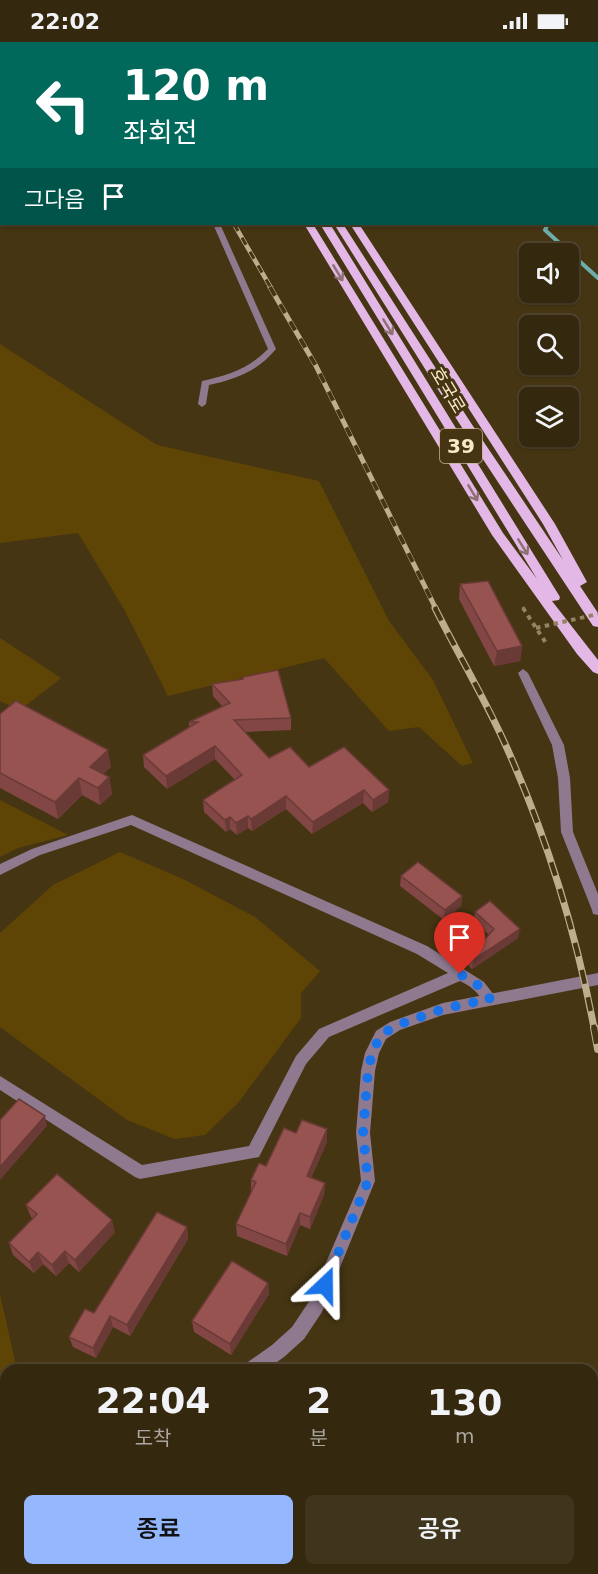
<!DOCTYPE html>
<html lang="ko">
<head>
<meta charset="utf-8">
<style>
  :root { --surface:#34280e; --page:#3f341c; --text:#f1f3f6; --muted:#a9a69e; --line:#4e442e; --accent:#94b7fd }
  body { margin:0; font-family:"DejaVu Sans","Noto Sans KR",sans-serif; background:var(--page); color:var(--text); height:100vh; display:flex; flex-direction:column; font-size:22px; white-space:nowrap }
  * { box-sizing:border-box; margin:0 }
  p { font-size:20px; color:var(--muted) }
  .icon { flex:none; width:33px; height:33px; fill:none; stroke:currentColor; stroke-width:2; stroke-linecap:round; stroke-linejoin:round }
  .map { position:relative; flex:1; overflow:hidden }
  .panel { position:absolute; left:0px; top:1322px; width:598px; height:212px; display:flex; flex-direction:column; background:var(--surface); border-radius:18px 18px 0 0; box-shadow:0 2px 4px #0004,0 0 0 2px var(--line) }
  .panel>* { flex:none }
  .guide { position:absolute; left:0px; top:0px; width:598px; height:183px; box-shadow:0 2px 4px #0004,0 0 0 2px var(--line); background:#00695c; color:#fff; overflow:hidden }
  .buttons { position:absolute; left:519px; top:201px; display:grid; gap:12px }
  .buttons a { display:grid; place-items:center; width:60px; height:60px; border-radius:9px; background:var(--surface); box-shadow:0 2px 4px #0004,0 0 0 2px var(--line); font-size:30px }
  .pin { position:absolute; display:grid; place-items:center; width:51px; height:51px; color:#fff; margin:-62px -26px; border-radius:50% 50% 50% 0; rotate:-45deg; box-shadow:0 0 6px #0007 }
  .pin .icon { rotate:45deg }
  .me { position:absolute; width:66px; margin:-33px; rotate:23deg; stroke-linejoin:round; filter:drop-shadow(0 0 4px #0008) }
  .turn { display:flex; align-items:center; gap:21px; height:126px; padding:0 24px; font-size:27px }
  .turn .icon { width:78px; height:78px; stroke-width:2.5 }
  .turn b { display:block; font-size:42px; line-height:51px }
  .then { display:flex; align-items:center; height:57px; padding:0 24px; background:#0003; gap:12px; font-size:22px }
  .eta { display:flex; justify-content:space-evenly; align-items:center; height:102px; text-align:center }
  .eta b { font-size:36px; font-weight:600; line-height:42px }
  .primary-button { display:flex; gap:12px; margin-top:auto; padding:12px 24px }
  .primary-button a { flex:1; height:69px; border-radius:9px; background:var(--accent); color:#111; font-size:24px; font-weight:600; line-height:69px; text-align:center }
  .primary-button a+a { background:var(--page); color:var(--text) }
  .status { display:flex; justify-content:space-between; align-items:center; height:42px; padding:0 30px; background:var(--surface); direction:ltr }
  .status svg { height:16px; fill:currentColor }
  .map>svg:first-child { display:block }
  .green { fill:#5f4505 }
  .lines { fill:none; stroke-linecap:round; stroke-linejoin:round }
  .stream { stroke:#6daeab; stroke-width:4 }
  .path-far1 { stroke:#948362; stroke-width:3; stroke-dasharray:4 4; stroke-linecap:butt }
  .path { stroke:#948362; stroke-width:4; stroke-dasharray:4.5 4.5; stroke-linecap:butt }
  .service { fill:#8e798f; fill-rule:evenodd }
  .minor { fill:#8e798f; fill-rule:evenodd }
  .primary { fill:#e3b8e6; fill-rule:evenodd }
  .rail-far3-casing { stroke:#bfae8e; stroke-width:4.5 }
  .rail-far2-casing { stroke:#bfae8e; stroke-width:5 }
  .rail-far1-casing { stroke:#bfae8e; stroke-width:7 }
  .rail-casing { stroke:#bfae8e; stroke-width:8 }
  .rail-far3 { stroke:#453513; stroke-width:3; stroke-dasharray:8; stroke-linecap:butt }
  .rail-far2 { stroke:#453513; stroke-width:4; stroke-dasharray:10; stroke-linecap:butt }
  .rail-far1 { stroke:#453513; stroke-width:4.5; stroke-dasharray:14; stroke-linecap:butt }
  .rail { stroke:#453513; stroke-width:6; stroke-dasharray:17; stroke-linecap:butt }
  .path-bridge { stroke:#948362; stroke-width:4; stroke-dasharray:4.5 4.5; stroke-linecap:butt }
  .wall { fill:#824744 }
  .shaded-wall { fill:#6a3a37 }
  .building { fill:#97534f; stroke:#6a3a37; stroke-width:1.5 }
  .oneway { stroke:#8c7072 }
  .route { stroke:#1a73e8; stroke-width:10; stroke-dasharray:0 18 }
  .labels { text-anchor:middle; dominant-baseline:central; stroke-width:6; stroke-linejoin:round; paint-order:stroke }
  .far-street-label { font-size:18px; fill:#fae9c9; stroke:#453513 }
  .shield { fill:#453513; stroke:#c4b392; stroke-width:1.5 }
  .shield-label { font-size:20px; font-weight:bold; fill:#fae9c9 }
</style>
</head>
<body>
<div class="status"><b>22:02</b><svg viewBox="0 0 49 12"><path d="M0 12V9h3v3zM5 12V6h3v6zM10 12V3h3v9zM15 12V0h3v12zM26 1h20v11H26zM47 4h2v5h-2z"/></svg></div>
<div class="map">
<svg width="598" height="1532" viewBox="0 0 598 1532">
  <rect width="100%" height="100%" fill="#453513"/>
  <g class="green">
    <polygon points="0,302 157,403 319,439 389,579 433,638 473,721 462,724 419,685 389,689 324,616 168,654 124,567 78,491 0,501"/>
    <polygon points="0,596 61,636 20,668 0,659"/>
    <polygon points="0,758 68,793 18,806 0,815"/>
    <polygon points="120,810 183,837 255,875 320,929 301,951 301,976 238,1061 205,1093 175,1097 127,1078 0,985 0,891 53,843"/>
    <polygon points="0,1252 16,1324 15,1327 6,1328 6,1343 0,1354"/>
  </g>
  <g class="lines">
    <polyline class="stream" points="548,182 545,188 598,236"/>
    <polyline class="path-far1" points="523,565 524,567"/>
    <polyline class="path" points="523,566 546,601"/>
    <g class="service">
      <polygon points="523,627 528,631 564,703 570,736 573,790 598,852 598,873 593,872 592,868 561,790 558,736 552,703 518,631"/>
      <path d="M 132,773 L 427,904 L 484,940 L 497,957 L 495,961 C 483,964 481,954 474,948 C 470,944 464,941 460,939 L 329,995 L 306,1022 L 259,1115 L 140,1137 L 135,1135 L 0,1048 L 0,1034 L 142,1123 L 249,1104 L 296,1014 L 319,987 L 448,931 L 417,912 L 131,783 L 40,813 L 0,833 L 0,822 L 32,807 Z"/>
    </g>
    <g class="minor">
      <polygon points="0,96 2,96 0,101"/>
      <polygon points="0,181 11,182 0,185"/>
      <path d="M 213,182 L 220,182 L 276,307 C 258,329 236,337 209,343 L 206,362 L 202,365 L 198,362 L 202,339 C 229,333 248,327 268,307 Z"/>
      <polygon points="598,931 598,943 443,973 400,988 386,997 379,1011 375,1029 370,1091 375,1139 322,1270 304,1297 284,1315 266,1328 243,1328 245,1322 272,1303 292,1285 310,1258 361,1139 356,1091 361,1029 365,1011 376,989 390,980 443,961"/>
      <polygon points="6,1519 6,1527 17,1527 15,1532 0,1532 0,1524"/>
    </g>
    <g class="primary">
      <polygon points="217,0 225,0 226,2 218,2"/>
      <rect x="0" y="60" width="2" height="5"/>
      <rect x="597" y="88" width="1" height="6"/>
      <polygon points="304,182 313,182 503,491 537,537 320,182 330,182 560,555 559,558 552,559 598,618 598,632 593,630 577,612 492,493"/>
      <polygon points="334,182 343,182 471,381 563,518 543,482 350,182 359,182 555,482 587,540 580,544 598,571 598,585 593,584 459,381"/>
    </g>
    <defs>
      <polyline id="rail-far3" points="234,182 271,246"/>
      <polyline id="rail-far2" points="270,245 316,324 436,567"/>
      <path id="rail-far1" d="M 435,566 C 458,612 485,657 506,704 C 546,793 576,890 594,986"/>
      <polyline id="rail" points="594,985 598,1007"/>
    </defs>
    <use href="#rail-far3" class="rail-far3-casing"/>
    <use href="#rail-far2" class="rail-far2-casing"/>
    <use href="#rail-far1" class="rail-far1-casing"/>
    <use href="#rail" class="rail-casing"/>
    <use href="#rail-far3" class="rail-far3"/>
    <use href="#rail-far2" class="rail-far2"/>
    <use href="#rail-far1" class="rail-far1"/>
    <use href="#rail" class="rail"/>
    <polyline class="path-bridge" points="536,586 598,572"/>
  </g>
  <g class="wall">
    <polygon points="460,542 522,604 520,619 494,624 459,557"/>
    <polygon points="212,642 291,676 291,688 245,690 269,716 309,725 389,748 388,760 372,770 363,761 312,792 286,767 252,789 248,786 237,793 230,787 226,790 204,770 203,758 235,738 215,717 167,747 144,725 143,713 189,685 189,680 222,664 213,654"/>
    <polygon points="0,672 111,725 103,732 109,735 112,752 100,763 82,753 58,777 0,746"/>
    <polygon points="401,834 462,854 461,864 444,878 400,844"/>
    <polygon points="475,870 518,896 472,927 468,923 469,914 489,893 474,879"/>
    <polygon points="327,1087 327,1100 311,1136 325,1141 324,1153 310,1187 300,1183 287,1214 237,1194 236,1182 251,1150 251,1138 266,1124 296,1091"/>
    <polygon points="26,1163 115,1190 79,1230 69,1221 56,1234 43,1222 34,1231 13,1213 9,1201 33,1177 31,1175"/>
    <polygon points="187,1185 188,1197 130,1294 113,1285 96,1316 73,1305 69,1295 94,1271"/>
    <polygon points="268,1241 269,1252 231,1313 194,1290 192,1279"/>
  </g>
  <g class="shaded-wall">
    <rect x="0" y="74" width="2" height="10"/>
    <polygon points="522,604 520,619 494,624 497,609"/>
    <polygon points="215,704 215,717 167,747 166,734"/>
    <polygon points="108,708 111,725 93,742 90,725"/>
    <polygon points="109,735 112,752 100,763 98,746"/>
    <polygon points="79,736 82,753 58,777 55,760"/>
    <polygon points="364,748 363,761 312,792 313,780"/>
    <polygon points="389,748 388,760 372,770 373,758"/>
    <polygon points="286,754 286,767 252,789 251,777"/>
    <polygon points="248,774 248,786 237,793 236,781"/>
    <polygon points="230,775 230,787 226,790 225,778"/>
    <polygon points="462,854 461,864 444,878 445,868"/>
    <polygon points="520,887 518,896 472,927 473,918"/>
    <polygon points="45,1074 47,1084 0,1138 0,1125"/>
    <polygon points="327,1087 327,1100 306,1146 307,1134"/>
    <polygon points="325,1141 324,1153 310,1187 310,1175"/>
    <polygon points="300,1171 300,1183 287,1214 286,1202"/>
    <polygon points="112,1178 115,1190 79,1230 75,1218"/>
    <polygon points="187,1185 188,1197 130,1294 127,1283"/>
    <polygon points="65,1209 69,1221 56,1234 52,1223"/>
    <polygon points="38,1210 43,1222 34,1231 29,1220"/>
    <polygon points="268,1241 269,1252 231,1313 230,1302"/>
    <polygon points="110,1274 113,1285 96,1316 93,1306"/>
  </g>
  <g class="building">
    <polygon points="0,64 2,65 2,74 0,74"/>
    <polygon points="488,539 522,604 497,609 460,542"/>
    <polygon points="278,628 291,676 234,678 269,716 290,705 309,725 344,705 389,748 373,758 364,748 313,780 286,754 251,777 248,774 236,781 230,775 225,778 203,758 242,733 215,704 166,734 143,713 198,680 189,680 230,661 212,642 243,637 243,635"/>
    <polygon points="16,659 108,708 90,725 109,735 98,746 79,736 55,760 0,731 0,672"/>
    <polygon points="418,820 462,854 445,868 401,834"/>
    <polygon points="490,859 520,887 473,918 469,914 494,887 475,870"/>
    <polygon points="19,1057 45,1074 0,1125 0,1078"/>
    <polygon points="302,1078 327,1087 307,1134 325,1141 310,1175 300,1171 286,1202 236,1182 256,1140 251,1138 259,1121 266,1124 284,1086 296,1091"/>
    <polygon points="57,1132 112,1178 75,1218 65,1209 52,1223 38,1210 29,1220 9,1201 37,1172 26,1163"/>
    <polygon points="157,1170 187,1185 127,1283 110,1274 93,1306 69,1295 85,1267 94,1271"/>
    <polygon points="232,1219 268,1241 230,1302 192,1279"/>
  </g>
  <defs><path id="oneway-shaft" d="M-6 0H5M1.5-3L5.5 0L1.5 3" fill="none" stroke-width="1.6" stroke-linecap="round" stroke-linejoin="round" transform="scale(1.5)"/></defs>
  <g class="oneway">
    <use href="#oneway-shaft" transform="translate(338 231) rotate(59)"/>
    <use href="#oneway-shaft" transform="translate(388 285) rotate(59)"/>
    <use href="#oneway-shaft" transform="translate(473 451) rotate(59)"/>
    <use href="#oneway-shaft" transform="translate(523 505) rotate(58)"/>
  </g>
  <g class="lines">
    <polyline class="route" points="325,1243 368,1139 363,1091 368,1029 372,1011 381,993 395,984 443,967 490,957 479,944 460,932"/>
  </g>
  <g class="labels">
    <g class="far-street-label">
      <text transform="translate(448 348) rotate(59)">호국로</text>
    </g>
    <rect class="shield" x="440" y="387" width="42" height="34" rx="4.5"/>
    <g class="shield-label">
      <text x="461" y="404">39</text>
    </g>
  </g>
</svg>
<div class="buttons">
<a><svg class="icon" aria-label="sound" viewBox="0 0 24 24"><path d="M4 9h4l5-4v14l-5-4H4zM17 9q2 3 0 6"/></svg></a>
<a><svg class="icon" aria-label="search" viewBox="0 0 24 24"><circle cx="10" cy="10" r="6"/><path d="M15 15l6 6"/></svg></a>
<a><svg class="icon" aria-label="layers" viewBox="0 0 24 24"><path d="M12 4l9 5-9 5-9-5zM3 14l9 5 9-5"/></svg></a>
</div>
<div class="pin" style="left:460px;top:932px;background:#d93025"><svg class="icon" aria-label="arrive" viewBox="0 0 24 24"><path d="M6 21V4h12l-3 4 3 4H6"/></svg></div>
<svg class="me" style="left:325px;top:1243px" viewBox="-20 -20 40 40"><path d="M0-17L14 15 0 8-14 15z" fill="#1a73e8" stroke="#fff" stroke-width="4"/></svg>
<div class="guide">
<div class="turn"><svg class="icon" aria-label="left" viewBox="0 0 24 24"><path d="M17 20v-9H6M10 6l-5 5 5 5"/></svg><div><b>120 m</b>좌회전</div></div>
<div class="then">그다음<svg class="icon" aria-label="arrive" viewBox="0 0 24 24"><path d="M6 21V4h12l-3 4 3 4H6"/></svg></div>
</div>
<section class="panel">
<div class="eta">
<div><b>22:04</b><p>도착</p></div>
<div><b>2</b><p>분</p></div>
<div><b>130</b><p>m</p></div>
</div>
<div class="primary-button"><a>종료</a><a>공유</a></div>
</section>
</div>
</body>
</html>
